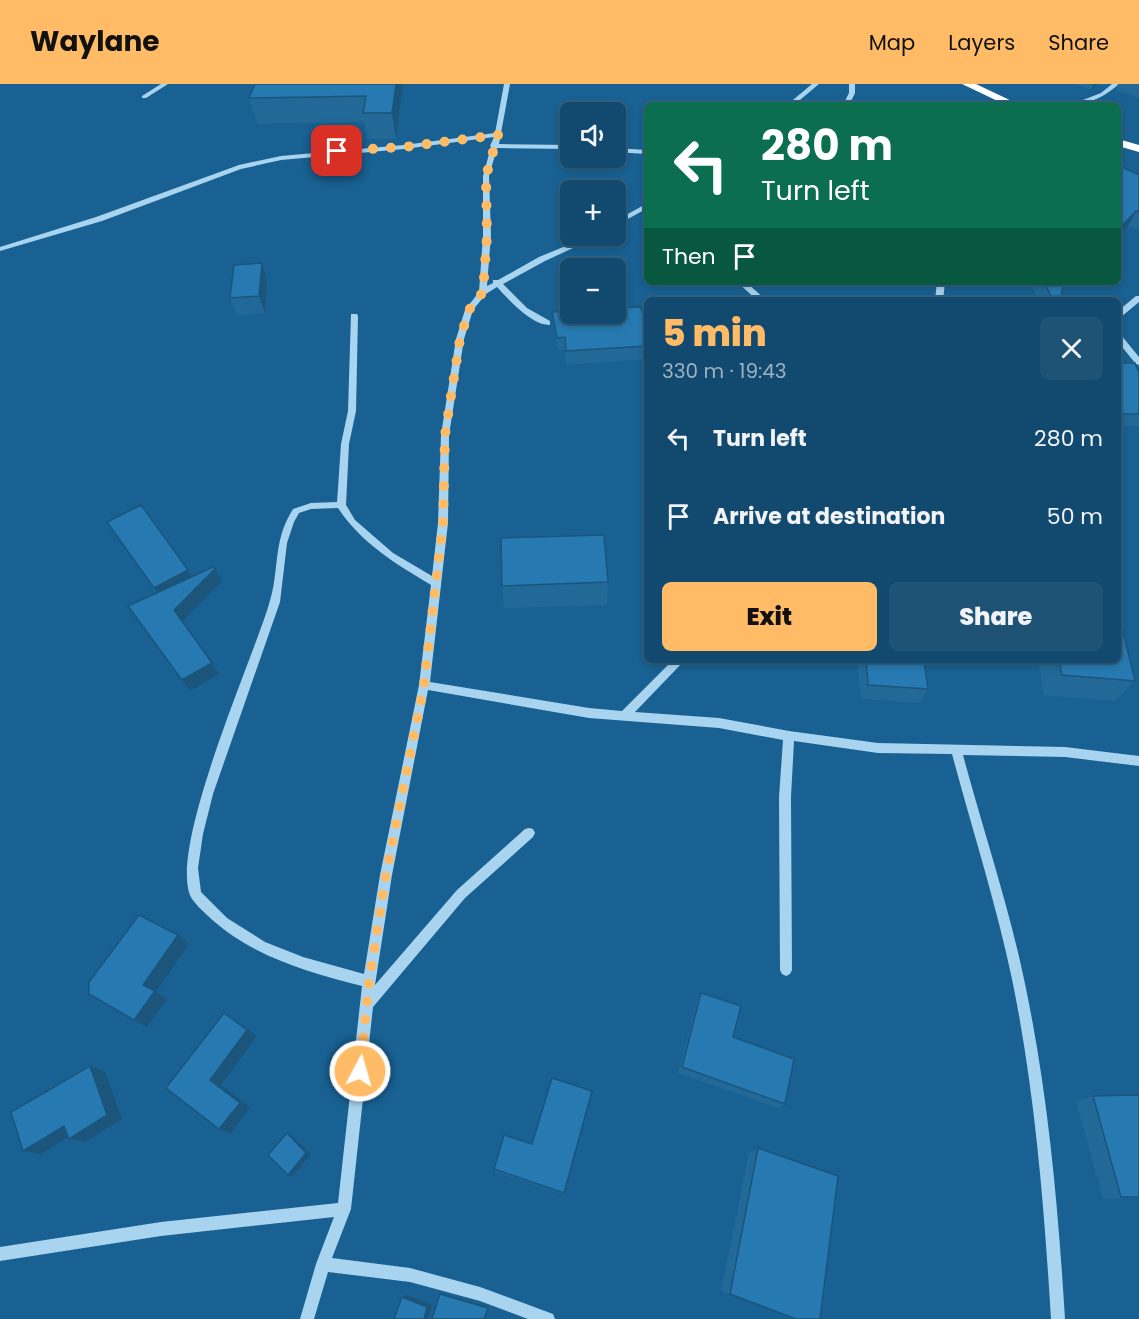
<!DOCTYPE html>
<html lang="en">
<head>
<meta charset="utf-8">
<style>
  :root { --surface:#12496e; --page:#1f5376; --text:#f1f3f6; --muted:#9cb2c2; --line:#316181; --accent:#fb6 }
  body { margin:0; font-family:Poppins,sans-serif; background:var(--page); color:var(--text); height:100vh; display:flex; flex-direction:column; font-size:22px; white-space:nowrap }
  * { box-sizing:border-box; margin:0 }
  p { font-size:20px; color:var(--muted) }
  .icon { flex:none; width:33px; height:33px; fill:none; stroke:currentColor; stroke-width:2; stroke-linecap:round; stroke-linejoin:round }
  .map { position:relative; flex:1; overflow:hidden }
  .sheet { position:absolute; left:644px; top:213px; width:477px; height:366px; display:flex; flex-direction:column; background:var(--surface); border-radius:9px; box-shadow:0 3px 9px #0003,0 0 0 2px var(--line) }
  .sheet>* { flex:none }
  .banner { position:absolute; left:644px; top:18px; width:477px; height:183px; border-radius:9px; box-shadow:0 3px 9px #0003,0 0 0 2px var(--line); background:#0b6e4f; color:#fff; overflow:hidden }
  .tools { position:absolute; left:560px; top:18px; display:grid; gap:12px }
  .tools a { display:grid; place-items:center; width:66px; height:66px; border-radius:9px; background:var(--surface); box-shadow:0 3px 9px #0003,0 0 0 2px var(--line); font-size:30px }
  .pin { position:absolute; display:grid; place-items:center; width:51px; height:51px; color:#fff; margin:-26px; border-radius:12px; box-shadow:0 3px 9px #0006 }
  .me { position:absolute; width:66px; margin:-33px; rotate:6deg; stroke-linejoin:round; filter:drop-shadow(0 0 4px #0008) }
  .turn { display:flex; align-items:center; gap:21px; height:126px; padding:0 18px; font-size:27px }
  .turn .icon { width:78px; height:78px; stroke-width:2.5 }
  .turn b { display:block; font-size:42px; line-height:51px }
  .then { display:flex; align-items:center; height:57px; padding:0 18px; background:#0003; gap:12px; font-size:22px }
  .round { display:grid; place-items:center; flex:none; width:63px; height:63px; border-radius:9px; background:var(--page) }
  .summary { display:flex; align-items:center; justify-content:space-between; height:102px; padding:0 18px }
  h1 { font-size:36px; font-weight:800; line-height:45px; color:var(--accent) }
  .action { display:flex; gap:12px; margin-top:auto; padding:12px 18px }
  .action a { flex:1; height:69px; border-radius:9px; background:var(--accent); color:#111; font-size:24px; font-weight:800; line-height:69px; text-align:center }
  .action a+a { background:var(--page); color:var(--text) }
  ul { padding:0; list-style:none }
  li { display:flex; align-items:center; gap:18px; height:78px; padding:0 18px }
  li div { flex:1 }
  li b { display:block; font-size:22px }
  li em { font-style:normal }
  header { display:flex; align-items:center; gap:36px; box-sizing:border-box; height:84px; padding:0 30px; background:var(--accent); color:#111 }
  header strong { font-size:28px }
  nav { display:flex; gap:33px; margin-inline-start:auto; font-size:21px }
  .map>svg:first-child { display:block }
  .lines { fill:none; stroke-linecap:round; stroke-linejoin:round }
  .minor { fill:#a8d4f0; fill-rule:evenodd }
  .highway { fill:#fff; fill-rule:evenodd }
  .wall { fill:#226998 }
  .shaded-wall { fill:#1b557c }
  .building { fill:#277ab1; stroke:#1b557c; stroke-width:1.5 }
  .route { stroke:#fb6; stroke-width:10; stroke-dasharray:0 18 }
</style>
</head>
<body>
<header>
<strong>Waylane</strong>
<nav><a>Map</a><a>Layers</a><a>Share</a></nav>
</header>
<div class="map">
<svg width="1139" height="1235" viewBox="0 0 1139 1235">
  <rect width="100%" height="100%" fill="#186192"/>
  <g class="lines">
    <g class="minor">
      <polygon points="161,0 168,0 146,14 142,14 142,12"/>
      <path d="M 504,0 L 510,0 L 499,60 L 570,61 L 570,65 L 497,64 L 489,92 L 491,151 L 487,202 L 493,199 L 493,196 L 498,196 L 539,173 L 590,152 L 599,152 L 545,177 L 503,200 L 527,224 L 550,237 L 550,241 C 531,241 509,216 497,203 L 486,210 L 473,226 L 464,255 L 449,351 L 448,439 L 430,598 L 589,624 L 622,627 L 673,576 L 685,576 L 635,628 L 719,634 L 789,647 L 878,659 L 1065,663 L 1139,672 L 1139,682 L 1065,673 L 963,671 C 983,746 1008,819 1024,895 C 1048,1007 1058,1121 1065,1235 L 1051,1235 C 1044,1121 1035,1007 1012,895 C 996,819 972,745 952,670 L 878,669 L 794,657 L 791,713 L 792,886 L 790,890 L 786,892 L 782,890 L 780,886 L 779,713 L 783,656 L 719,644 L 589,634 L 428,606 L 392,791 L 375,901 L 457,806 L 525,745 L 529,744 L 533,745 L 535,749 L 533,753 L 465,814 L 373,923 L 351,1125 L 332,1174 L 410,1184 L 480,1203 L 553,1230 L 555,1235 L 528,1235 L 480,1217 L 410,1198 L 328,1188 L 314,1235 L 300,1235 L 316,1180 L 334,1133 L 161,1152 L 0,1177 L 0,1163 L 161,1138 L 338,1119 L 362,902 C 307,888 250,872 207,831 C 202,826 196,821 192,815 C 165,770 253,575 269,520 C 280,486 272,458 293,425 L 311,419 L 337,418 L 341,360 L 348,327 L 351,230 L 357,230 L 358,232 L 356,327 L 349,360 L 346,421 L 355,436 L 393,469 L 432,492 L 438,439 L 441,351 L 456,255 L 465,226 L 479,208 L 483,151 L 483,92 L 491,63 L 490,62 L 494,53 L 404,65 L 281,76 L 241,85 L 102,137 L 0,167 L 0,163 L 96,133 L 239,81 L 281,72 L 404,61 L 495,49 ZM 338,424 C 361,459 396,480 431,501 L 419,601 L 380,791 L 364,890 L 303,873 L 265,858 L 227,834 L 201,808 L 198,784 L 203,750 L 213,710 L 280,518 L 287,459 L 294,438 L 299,429 L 311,425 Z"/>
      <polygon points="812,0 819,0 794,21 787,21"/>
      <polygon points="849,0 855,0 855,9 849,21 843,21 849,9"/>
      <path d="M 1112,0 L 1119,0 C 1106,12 1088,21 1070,21 L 1101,9 Z"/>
      <polygon points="615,64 646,66 646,70 615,68"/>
      <polygon points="646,120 646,125 615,142 615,137"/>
      <polygon points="737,198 746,198 766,216 757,216"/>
      <polygon points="937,198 945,198 943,216 935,216"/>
      <polygon points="1136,212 1139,212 1139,218 1121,233 1118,233 1118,227"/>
      <polygon points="1118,250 1121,251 1139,273 1139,281 1136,280 1118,258"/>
    </g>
    <g class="highway">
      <polygon points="962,0 976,0 1020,21 1006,21"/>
      <polygon points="1118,55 1139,61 1139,68 1118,62"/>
    </g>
  </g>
  <g class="wall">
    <polygon points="255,0 403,0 396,55 367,55 364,38 257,40 249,14"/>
    <polygon points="1075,0 1109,0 1105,2 1098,0 1091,6"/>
    <polygon points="1118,0 1139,0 1139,14 1116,6"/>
    <polygon points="1139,91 1139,143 1136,145 1128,142"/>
    <polygon points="267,196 265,229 237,231 230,214"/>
    <polygon points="1030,198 1064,198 1060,216 1038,216"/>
    <polygon points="552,228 646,244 646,275 566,281 565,266 558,267 553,242"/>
    <polygon points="1118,279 1139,289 1139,342 1118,342"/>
    <polygon points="107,438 188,486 192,493 222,497 182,538 219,590 190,607 137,534 156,509"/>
    <polygon points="608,498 607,521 504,524 502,502"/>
    <polygon points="857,576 924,576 928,605 919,619 861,615"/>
    <polygon points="1012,576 1118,576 1135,597 1115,617 1044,611 1039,581 1012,579"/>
    <polygon points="701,909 733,953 785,1020 778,1024 678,989 697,917"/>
    <polygon points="592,1007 564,1111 496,1088 494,1085 532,1060"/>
    <polygon points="1139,1011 1139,1114 1103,1115 1076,1017 1093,1012"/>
    <polygon points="758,1064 820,1235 794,1235 721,1207 749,1069"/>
  </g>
  <g class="shaded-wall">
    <polygon points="396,0 403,0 396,55 392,29"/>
    <polygon points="1094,0 1098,0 1091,6"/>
    <polygon points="1136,127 1128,142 1118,152 1118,146"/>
    <polygon points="262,179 267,196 265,229 259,212"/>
    <polygon points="215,485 222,497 182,538 174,526"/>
    <polygon points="188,486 196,500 162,517 154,504"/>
    <polygon points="212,579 219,590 190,607 182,596"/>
    <polygon points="178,851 189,860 156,908 167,915 147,943 134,936 143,901"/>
    <polygon points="224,929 257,952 221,1001 250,1023 231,1049 219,1045 210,996"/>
    <polygon points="90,982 105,988 122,1035 85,1058 69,1055"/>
    <polygon points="592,1007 591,1012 564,1111 564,1109"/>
    <polygon points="64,1042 80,1046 41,1070 23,1067"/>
    <polygon points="287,1049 291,1051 311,1070 293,1092 288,1091"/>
    <polygon points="442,1209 489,1223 485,1235 440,1210"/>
    <polygon points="407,1211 432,1221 428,1235 424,1235 402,1213"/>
  </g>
  <g class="building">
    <polygon points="255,0 396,0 392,29 363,29 366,12 249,14"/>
    <polygon points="1118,81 1139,91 1139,128 1136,127 1118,146"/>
    <polygon points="262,179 259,212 230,214 234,181"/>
    <polygon points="1044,198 1064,198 1060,216 1053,216"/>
    <polygon points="641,223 646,244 646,262 566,267 565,253 557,254 552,228 570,227 570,230 615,230 615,224"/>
    <polygon points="1118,279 1135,279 1139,289 1139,330 1118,330"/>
    <polygon points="141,421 188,486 154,504 107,438"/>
    <polygon points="604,451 608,498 502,502 501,454"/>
    <polygon points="213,483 215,485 174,526 212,579 182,596 128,522"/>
    <polygon points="1118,527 1135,597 1062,591 1059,576 1118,576"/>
    <polygon points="866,576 924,576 928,605 868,601"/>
    <polygon points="139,831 178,851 143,901 155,907 134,936 89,910 89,898"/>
    <polygon points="701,909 741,922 733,953 794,975 785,1020 682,983"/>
    <polygon points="224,929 247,946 210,996 240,1019 219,1045 166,1004"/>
    <polygon points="90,982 107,1031 69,1055 64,1042 23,1067 11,1028"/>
    <polygon points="552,994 592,1007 564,1109 494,1085 504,1051 532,1060"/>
    <polygon points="1139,1011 1139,1113 1121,1113 1093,1012"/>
    <polygon points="287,1049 306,1069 288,1091 268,1071"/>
    <polygon points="758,1064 838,1092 820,1235 796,1235 730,1210"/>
    <polygon points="440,1210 488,1224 484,1235 432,1235"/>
    <polygon points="402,1213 427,1223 424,1235 394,1235"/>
  </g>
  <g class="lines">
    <polyline class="route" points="337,67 404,63 498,51 486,92 487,152 483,208 469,226 460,255 451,312 445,351 443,439 424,601 386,791 369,898 360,987"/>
  </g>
</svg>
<div class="tools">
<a><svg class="icon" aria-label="sound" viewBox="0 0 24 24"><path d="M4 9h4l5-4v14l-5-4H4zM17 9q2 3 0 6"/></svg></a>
<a>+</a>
<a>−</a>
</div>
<div class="pin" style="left:337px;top:67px;background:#d93025"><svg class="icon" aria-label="arrive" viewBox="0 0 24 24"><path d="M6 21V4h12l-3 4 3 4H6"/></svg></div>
<svg class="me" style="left:360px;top:987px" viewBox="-20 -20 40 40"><circle r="17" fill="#fb6" stroke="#fff" stroke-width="3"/><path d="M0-11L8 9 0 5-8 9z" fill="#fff"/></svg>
<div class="banner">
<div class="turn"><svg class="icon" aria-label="left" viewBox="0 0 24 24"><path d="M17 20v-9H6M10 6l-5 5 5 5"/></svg><div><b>280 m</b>Turn left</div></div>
<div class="then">Then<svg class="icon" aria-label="arrive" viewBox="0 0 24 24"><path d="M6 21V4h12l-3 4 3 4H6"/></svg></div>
</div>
<section class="sheet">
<div class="summary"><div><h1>5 min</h1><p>330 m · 19:43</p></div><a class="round"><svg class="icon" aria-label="close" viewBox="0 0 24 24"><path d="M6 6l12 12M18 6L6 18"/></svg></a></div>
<ul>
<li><svg class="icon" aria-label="left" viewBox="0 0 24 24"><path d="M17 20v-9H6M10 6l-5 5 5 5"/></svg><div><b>Turn left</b></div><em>280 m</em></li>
<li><svg class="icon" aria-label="arrive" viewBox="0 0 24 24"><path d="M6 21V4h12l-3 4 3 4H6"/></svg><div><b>Arrive at destination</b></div><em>50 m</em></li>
</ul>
<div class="action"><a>Exit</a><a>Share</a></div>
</section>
</div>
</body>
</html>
